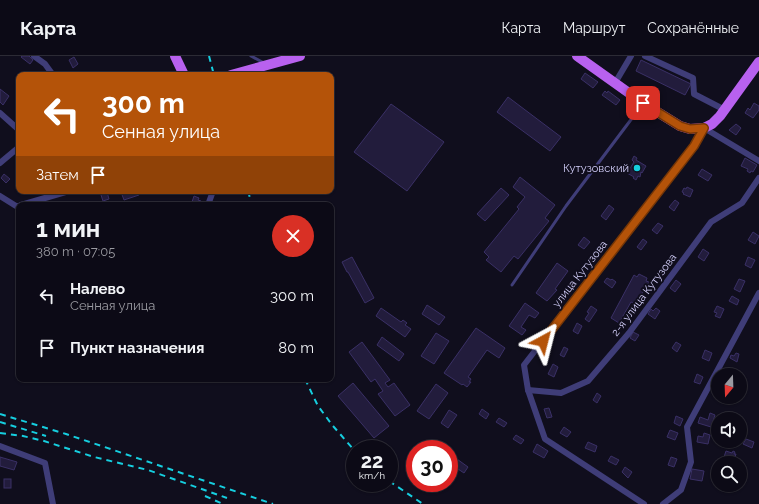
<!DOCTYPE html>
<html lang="ru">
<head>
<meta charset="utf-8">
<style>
  :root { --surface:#0c0a16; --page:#1a1823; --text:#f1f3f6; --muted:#9a9aa1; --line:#2c2b35 }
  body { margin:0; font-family:Raleway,sans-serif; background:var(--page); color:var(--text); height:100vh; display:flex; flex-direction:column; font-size:15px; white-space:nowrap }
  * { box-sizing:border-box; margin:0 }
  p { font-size:13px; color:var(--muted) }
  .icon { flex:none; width:22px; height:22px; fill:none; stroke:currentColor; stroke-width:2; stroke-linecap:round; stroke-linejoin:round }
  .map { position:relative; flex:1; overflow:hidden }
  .panel { position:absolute; left:16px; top:146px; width:318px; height:180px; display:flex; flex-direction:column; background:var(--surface); border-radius:8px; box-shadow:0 1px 3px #0004,0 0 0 1px var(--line) }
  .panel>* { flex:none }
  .hud { position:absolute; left:16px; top:16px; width:318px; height:122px; border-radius:8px; box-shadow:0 1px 3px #0004,0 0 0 1px var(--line); background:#b45309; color:#fff; overflow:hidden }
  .needle { width:26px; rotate:199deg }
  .fabs { position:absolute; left:711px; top:312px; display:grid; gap:8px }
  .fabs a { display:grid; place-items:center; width:36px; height:36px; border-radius:50%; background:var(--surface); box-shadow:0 1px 3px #0004,0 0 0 1px var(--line); font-size:20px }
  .speed { position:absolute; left:346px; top:384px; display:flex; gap:8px; font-size:20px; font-weight:700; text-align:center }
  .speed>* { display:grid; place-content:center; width:52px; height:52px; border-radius:50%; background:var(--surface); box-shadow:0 1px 3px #0004,0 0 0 1px var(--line); line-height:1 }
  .speed small { font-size:10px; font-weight:400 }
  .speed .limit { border:6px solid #d22; background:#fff; color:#111 }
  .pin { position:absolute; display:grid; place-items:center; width:34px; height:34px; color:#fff; margin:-17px; border-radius:8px; box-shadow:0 2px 6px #0006 }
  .me { position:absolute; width:44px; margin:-22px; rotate:38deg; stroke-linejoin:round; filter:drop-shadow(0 0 3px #0008) }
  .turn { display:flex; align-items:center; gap:14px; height:84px; padding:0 20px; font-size:18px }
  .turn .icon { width:52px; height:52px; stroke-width:2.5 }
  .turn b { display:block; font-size:28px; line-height:34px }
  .then { display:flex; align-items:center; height:38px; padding:0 20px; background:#0003; gap:8px; font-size:15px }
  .round { display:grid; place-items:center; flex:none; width:42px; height:42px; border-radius:21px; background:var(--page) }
  .summary { display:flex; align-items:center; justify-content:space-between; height:68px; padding:0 20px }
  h1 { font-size:24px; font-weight:700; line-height:30px }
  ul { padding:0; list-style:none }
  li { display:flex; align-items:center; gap:12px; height:52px; padding:0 20px }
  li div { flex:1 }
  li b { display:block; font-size:15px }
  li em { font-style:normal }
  header { display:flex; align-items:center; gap:24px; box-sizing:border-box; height:56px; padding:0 20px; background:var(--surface); border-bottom:1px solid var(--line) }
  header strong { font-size:19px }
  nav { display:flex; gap:22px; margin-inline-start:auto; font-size:14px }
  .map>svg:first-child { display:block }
  .building { fill:#221c3c; stroke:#3a3066 }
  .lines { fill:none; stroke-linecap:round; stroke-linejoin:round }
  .service { stroke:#3f3d78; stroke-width:3 }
  .minor { stroke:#3f3d78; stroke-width:6 }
  .primary { stroke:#b861ef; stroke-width:10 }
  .rail { stroke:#16cedf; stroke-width:2; stroke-dasharray:6 5; stroke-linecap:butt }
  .route-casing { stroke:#753606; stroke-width:10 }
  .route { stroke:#b45309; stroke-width:7 }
  .poi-dot { fill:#16cedf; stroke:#100e1d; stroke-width:1.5 }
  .labels { text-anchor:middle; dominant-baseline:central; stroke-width:4; stroke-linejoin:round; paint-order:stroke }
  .poi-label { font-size:11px; fill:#d3cffa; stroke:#100e1d; text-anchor:end }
  .street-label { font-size:11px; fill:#d3cffa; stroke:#100e1d }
</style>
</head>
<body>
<header>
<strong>Карта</strong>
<nav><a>Карта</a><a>Маршрут</a><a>Сохранённые</a></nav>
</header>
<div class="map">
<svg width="759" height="448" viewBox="0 0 759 448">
  <rect width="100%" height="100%" fill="#100e1d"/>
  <g class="building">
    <polygon points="22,0 29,0 33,4 30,8 21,1"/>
    <polygon points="74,1 78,8 73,12 69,4"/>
    <polygon points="641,4 691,28 685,39 636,15"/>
    <polygon points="585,17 598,26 593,32 581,23"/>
    <polygon points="0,33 9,40 3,49 0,46"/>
    <polygon points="605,35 607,37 608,35 620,44 616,49 602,39"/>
    <polygon points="508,41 561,81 550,95 497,56"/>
    <polygon points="754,47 759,50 759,54 753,62 745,57 748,52 750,54"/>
    <polygon points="391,48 444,86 407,135 354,96"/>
    <polygon points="736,68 741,72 736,79 729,74"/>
    <polygon points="634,100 637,102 636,104 646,110 642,117 641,116 640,121 638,120 636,124 633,122 634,121 627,117 634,106 632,104"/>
    <polygon points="745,102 757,109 753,116 751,115 750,117 747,115 748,113 741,110"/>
    <polygon points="702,113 712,119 708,125 698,119"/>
    <polygon points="4,118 10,123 6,127 1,122"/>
    <polygon points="520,121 555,149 545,162 549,165 518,203 514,200 501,216 486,204 489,201 484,196 519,153 517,151 525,141 513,131"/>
    <polygon points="687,131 693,134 690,141 683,138 684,137 682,136 684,132 686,133"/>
    <polygon points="501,132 509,139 485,165 477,158"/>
    <polygon points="124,135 138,135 139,139 124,144 121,136"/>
    <polygon points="107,136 109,143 103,145 101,139"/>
    <polygon points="194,140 199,142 198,144 201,145 200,149 191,149"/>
    <polygon points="675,144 679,147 674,155 669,151"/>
    <polygon points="609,149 614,153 606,164 601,160"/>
    <polygon points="658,167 663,170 657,178 652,174"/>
    <polygon points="753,176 759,180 755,188 748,184"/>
    <polygon points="584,181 590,186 584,193 578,189"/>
    <polygon points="643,183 647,186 641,194 637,191"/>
    <polygon points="703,193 709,197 704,205 698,201"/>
    <polygon points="352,201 374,242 365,247 348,216 347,216 342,206"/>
    <polygon points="748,201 755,204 751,212 745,209"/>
    <polygon points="557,207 568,215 555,233 557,234 547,245 536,237"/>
    <polygon points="639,218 647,222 646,225 649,226 636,248 631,246 619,267 611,262 634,219 637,221"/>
    <polygon points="607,222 611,224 612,223 616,226 612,232 604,226"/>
    <polygon points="739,223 745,225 740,236 734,233"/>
    <polygon points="676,224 681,228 675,236 670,232"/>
    <polygon points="732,240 739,244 737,249 729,245"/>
    <polygon points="525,247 539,257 535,262 529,259 521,271 526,274 522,279 509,270"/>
    <polygon points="427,249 445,261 439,269 422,258"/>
    <polygon points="591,250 597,254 589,266 585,263 589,257 587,256"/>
    <polygon points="717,250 724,253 720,262 715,260 717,257 714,256"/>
    <polygon points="381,252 401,266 403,264 407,267 405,269 411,273 405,281 376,260"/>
    <polygon points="656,252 660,255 655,263 648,258 651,253 653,255"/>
    <polygon points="577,267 582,270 578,278 573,275"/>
    <polygon points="476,272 505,292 499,302 487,294 468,321 471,323 469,326 471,326 467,331 463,328 462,329 444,317"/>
    <polygon points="633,276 639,279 635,285 630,282"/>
    <polygon points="436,277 449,285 434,308 421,300"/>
    <polygon points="382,281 404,298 399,305 377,289"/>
    <polygon points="362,286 390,324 385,327 388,331 394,327 410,349 395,360 378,338 383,335 375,323 371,326 349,296"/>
    <polygon points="676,286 681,289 677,296 672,292"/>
    <polygon points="564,291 568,293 564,301 560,299"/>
    <polygon points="705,294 712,297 709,305 702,302"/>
    <polygon points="736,297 739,298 737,306 730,302 731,299 734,300"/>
    <polygon points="553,308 558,311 554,321 548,318"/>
    <polygon points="697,318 703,321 700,328 694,326"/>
    <polygon points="353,327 389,370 374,382 338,340"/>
    <polygon points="436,328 448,337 429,363 417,355"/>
    <polygon points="597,337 601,340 597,347 593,344"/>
    <polygon points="549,352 552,361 547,362 544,353"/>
    <polygon points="482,353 489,358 486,363 479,358"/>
    <polygon points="449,354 457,359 448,372 441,367"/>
    <polygon points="710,357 715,359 711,371 698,367 700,361 708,364"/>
    <polygon points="676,360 683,363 680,370 674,367"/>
    <polygon points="499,362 507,367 504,371 496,366"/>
    <polygon points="564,371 571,376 567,381 560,377"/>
    <polygon points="670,374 678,377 675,384 667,381"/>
    <polygon points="704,377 710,379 708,388 697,386 698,380 703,381"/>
    <polygon points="516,379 524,384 521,388 513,383"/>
    <polygon points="746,383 754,386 752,392 743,388"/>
    <polygon points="588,386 597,390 595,396 585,392"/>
    <polygon points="537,388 548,395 544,402 533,396"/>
    <polygon points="726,395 732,397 733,395 735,396 734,398 736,398 734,404 724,401"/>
    <polygon points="450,398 468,411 464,417 449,407"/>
    <polygon points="611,400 619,404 616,409 608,405"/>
    <polygon points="0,401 17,406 14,414 0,410"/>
    <polygon points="671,401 677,403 674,411 668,409"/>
    <polygon points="625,411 632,416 628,422 622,416"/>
    <polygon points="692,413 704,415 702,425 690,423"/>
    <rect x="4" y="423" width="7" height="9"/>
  </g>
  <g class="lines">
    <g class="service">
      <polyline points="251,0 264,7"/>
      <polyline points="512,229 566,150 642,49"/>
    </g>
    <g class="minor">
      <polyline points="34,0 45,8 53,19"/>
      <polyline points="645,0 693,22 694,38 725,54"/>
      <polyline points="615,27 631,0"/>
      <polyline points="0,57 19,74"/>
      <polyline points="0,107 19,91"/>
      <polyline points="0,140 16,150 19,150"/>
      <polyline points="21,149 69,135"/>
      <polyline points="208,149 213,135"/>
      <polyline points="528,334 561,337 588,325 629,277 711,166 742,147 759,122"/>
      <polyline points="0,390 45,407 53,448"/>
      <polyline points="644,448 545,383 528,334 524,309 694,90 704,72 759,105"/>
      <polyline points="663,448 681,434 691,406 687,371 759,237"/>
    </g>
    <g class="primary">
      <polyline points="175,0 184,19"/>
      <polyline points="577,0 643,47 680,70 690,73 704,72 712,68 720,60 759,6"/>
      <polyline points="231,19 300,0"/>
    </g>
    <g class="rail">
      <polyline points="209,0 214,19"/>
      <polyline points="248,135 252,149"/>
      <polyline points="305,323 318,350 333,370 355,395"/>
      <polyline points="0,358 66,378 273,448"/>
      <polyline points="0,366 46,380"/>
      <polyline points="0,377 23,380 44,385 94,401 148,414 227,442"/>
      <polyline points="389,425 423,448"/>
      <polyline points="205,440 223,448"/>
    </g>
  </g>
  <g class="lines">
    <defs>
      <polyline id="route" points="543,285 694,90 704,72 690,73 680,70 643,47"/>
    </defs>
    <use href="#route" class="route-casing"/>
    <use href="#route" class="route"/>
  </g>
  <circle class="poi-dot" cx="637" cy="112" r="4"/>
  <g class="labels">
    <g class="poi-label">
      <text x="629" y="112">Кутузовский</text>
    </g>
    <g class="street-label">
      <text transform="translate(580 218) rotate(-52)">улица Кутузова</text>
      <text transform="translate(644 239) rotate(-53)">2-я улица Кутузова</text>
    </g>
  </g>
</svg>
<div class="fabs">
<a><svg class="needle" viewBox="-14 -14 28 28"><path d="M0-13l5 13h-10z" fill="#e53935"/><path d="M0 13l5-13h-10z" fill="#9a9aa1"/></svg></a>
<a><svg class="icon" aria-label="sound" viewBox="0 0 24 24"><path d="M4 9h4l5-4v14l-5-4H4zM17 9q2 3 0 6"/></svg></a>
<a><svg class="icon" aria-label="search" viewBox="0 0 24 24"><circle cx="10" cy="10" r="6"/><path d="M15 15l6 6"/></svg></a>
</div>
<div class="speed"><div>22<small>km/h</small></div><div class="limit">30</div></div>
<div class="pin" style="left:643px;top:47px;background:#d93025"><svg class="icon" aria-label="arrive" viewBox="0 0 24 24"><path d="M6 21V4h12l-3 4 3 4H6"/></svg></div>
<svg class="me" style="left:543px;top:285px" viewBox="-20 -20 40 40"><path d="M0-17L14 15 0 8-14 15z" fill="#b45309" stroke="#fff" stroke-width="4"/></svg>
<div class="hud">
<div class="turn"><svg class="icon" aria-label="left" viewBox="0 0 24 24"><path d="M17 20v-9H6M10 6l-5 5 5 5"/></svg><div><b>300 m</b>Сенная улица</div></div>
<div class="then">Затем<svg class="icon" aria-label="arrive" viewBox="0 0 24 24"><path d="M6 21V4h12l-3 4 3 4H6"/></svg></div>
</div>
<section class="panel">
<div class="summary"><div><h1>1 мин</h1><p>380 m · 07:05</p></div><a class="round" style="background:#d93025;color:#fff"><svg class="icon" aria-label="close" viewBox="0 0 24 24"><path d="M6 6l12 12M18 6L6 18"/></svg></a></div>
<ul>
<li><svg class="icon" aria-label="left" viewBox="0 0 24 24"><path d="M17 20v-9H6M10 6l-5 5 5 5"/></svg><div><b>Налево</b><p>Сенная улица</p></div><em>300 m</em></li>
<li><svg class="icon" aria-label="arrive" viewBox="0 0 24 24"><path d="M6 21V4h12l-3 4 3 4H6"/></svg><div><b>Пункт назначения</b></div><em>80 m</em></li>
</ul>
</section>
</div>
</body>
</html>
